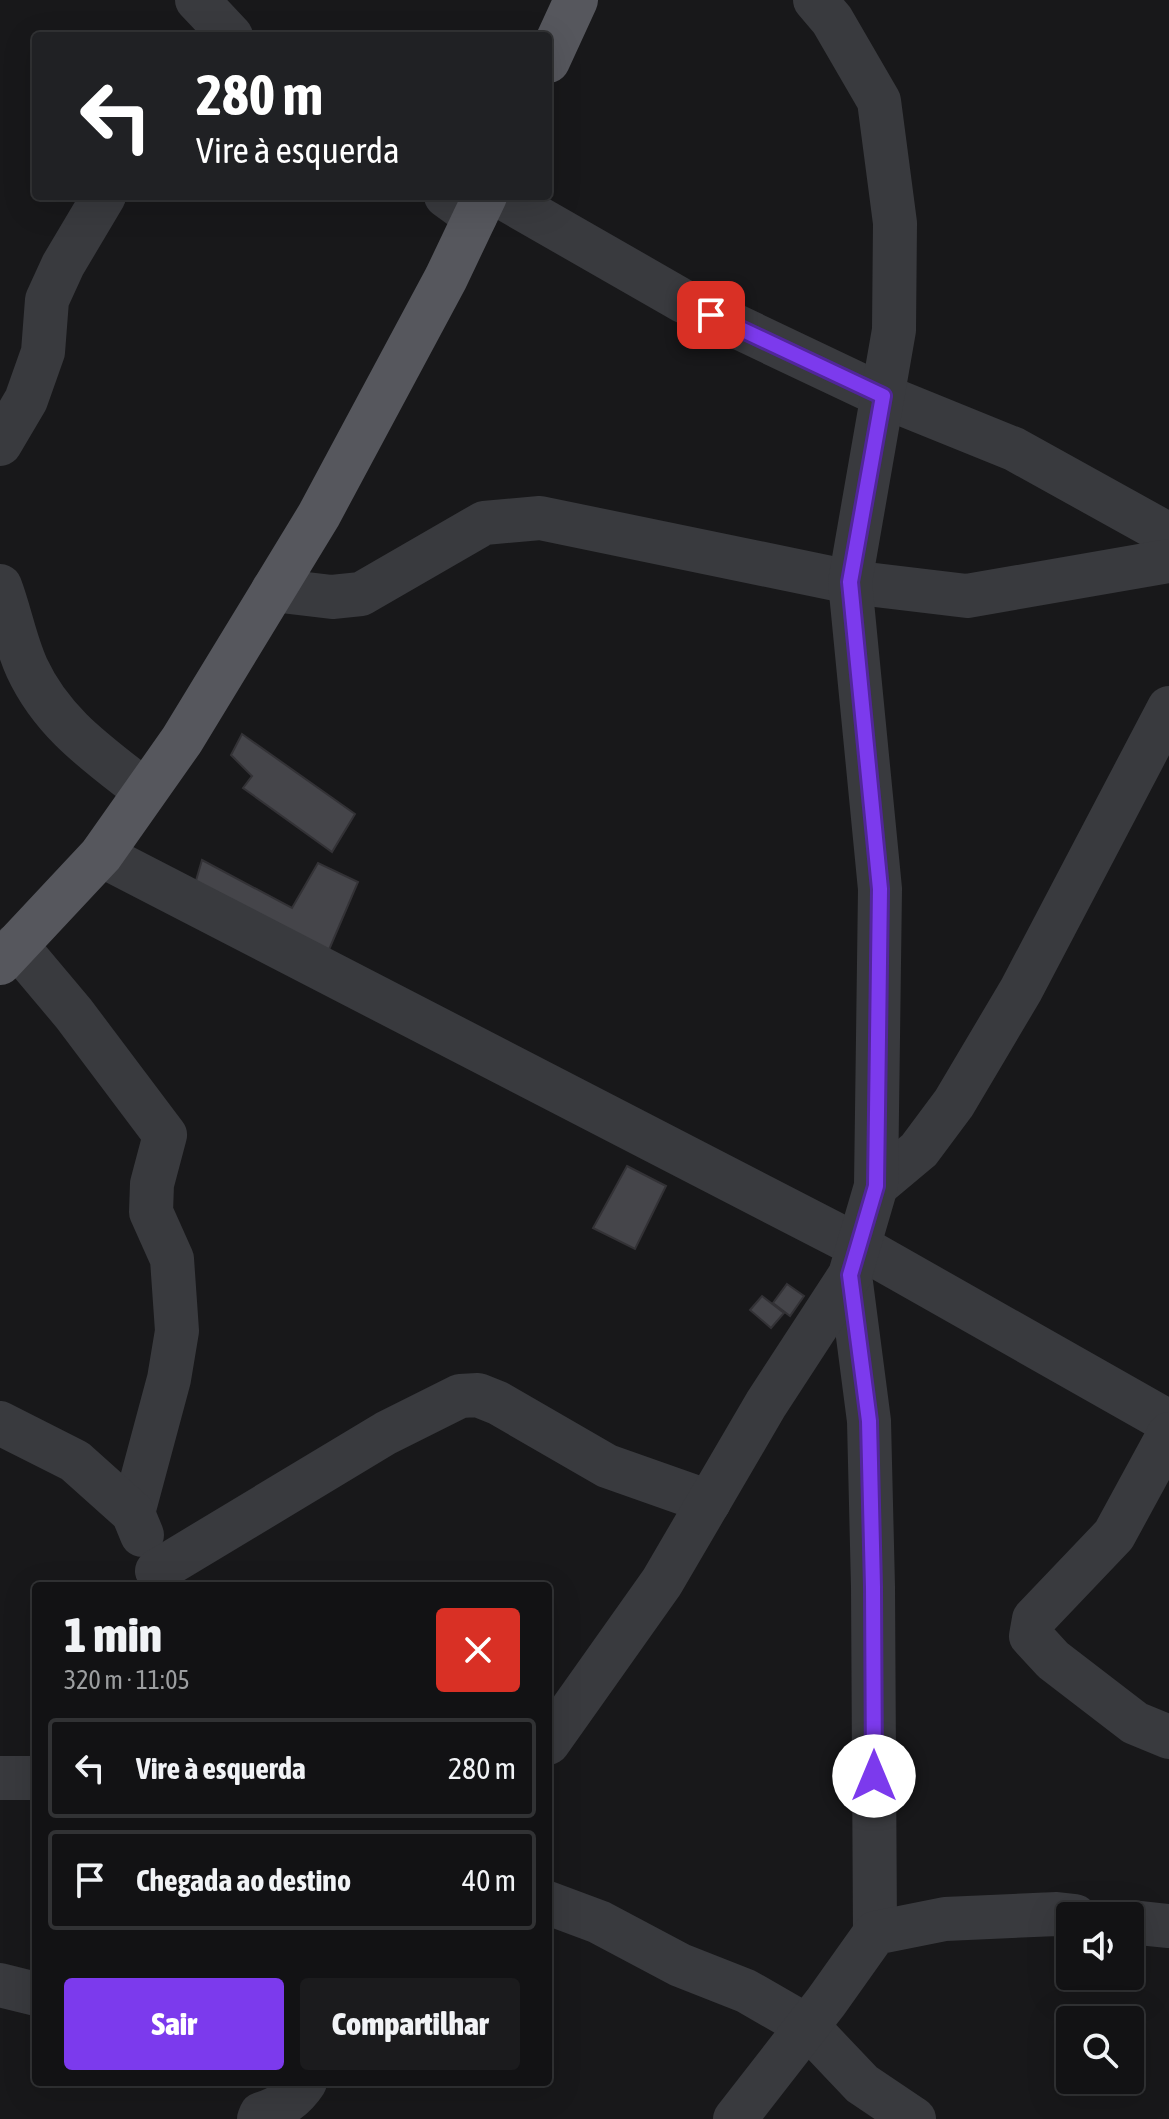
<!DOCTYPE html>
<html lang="pt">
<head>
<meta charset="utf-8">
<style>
  :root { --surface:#121214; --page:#1b1b1d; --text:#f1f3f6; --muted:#9c9ea0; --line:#313234; --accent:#7c3aed }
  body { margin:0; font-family:"Asap Condensed",sans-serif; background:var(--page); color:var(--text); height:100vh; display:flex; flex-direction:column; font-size:30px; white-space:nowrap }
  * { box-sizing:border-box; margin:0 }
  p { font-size:26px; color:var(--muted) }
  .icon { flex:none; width:44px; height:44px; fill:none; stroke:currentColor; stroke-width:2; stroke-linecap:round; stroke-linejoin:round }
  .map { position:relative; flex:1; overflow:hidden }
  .sheet { position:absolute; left:32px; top:1582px; width:520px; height:504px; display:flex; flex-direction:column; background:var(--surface); border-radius:8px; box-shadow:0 8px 32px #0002,0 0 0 2px var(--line) }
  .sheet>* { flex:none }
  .banner { position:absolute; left:32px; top:32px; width:520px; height:168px; border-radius:8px; box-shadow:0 8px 32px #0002,0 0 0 2px var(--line); background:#202124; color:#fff; overflow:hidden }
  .buttons { position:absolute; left:1056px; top:1902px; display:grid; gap:16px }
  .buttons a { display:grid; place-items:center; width:88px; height:88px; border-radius:8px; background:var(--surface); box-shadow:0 8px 32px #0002,0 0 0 2px var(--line); font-size:40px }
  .pin { position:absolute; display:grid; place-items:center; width:68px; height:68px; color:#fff; margin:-34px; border-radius:16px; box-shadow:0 4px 12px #0006 }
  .me { position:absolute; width:88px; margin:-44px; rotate:0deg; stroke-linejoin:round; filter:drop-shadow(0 0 6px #0008) }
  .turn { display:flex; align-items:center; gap:28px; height:168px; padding:0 32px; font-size:36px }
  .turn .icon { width:104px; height:104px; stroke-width:2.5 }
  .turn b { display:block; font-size:56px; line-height:68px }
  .round { display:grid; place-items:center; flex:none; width:84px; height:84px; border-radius:8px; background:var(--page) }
  .headline { display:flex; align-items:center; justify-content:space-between; height:136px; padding:0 32px }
  h1 { font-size:48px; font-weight:800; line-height:60px }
  .action { display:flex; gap:16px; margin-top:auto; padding:16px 32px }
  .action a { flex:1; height:92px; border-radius:8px; background:var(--accent); color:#fff; font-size:32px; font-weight:800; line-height:92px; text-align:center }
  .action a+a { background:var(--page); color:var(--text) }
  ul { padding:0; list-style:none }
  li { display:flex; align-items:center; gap:24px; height:100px; margin:0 16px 12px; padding:0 16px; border:4px solid var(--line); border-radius:8px }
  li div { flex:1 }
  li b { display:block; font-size:30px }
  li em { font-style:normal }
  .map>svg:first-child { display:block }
  .building { fill:#45454a; stroke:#333236; stroke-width:2 }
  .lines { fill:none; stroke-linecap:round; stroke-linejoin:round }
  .minor { stroke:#393a3e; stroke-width:44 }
  .major { stroke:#56575d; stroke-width:44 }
  .route-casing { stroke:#51269a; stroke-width:20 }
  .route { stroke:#7c3aed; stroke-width:14 }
</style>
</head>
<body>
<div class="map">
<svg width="1169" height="2119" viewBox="0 0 1169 2119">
  <rect width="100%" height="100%" fill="#18181a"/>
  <g class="building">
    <polygon points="242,734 355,814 332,852 243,788 252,776 231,755"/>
    <polygon points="202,860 292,908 318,863 358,882 328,952 195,884"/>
    <polygon points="627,1166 666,1186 635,1249 593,1228"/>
    <polygon points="787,1284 804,1296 790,1316 773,1303"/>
    <polygon points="762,1296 784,1313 771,1328 750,1310"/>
  </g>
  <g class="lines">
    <g class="minor">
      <polyline points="197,0 231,36"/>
      <polyline points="446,196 475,217"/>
      <polyline points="500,196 683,301 883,396 1014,449 1169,535"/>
      <polyline points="0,444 26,400 43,352 47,300 63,265 104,196"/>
      <path d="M 0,586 C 10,612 15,642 27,668 C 53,724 98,754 145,791"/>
      <polyline points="273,590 332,597 361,594 484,523 540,518 850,582 967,596 1169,561"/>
      <polyline points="101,855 860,1247 1169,1422"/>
      <polyline points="16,945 74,1014 165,1135 152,1184 151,1212 172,1259 177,1331 169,1379 133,1513"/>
      <polyline points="876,1186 919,1150 954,1103 1021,990 1169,708"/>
      <polyline points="850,1275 869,1421 873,1587 875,1933"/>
      <polyline points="0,1423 75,1461 133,1513 142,1535"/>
      <polyline points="1169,1434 1114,1535 1034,1619 1031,1636 1053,1660 1135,1723 1169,1737"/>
      <polyline points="157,1571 386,1433 460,1396 478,1395 498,1403 607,1466 709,1502"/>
      <polyline points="548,1743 662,1582 766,1404 850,1275 876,1186 880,889 850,582 894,330 895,223 879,101 832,20 815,0"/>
      <polyline points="0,1778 36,1778"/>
      <polyline points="548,1903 599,1922 680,1965 746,1991 807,2026 862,2084 914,2119"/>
      <polyline points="1130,1922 1169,1926"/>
      <polyline points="0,1985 36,1994"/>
      <path d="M 259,2119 L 261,2114 C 280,2108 294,2099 305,2082"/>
      <polyline points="735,2119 826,2002 875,1933 945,1919 1057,1914 1075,1916"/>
    </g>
    <g class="major">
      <polyline points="548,61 576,0"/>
      <polyline points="0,963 101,855 182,740 319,515 446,278 485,196"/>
    </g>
  </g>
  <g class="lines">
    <defs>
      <polyline id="route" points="711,315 883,396 850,582 880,889 876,1186 850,1275 869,1421 873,1587 874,1776"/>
    </defs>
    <use href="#route" class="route-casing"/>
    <use href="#route" class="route"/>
  </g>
</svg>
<div class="buttons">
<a><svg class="icon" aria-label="sound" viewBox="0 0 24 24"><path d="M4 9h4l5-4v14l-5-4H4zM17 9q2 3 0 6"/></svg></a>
<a><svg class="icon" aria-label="search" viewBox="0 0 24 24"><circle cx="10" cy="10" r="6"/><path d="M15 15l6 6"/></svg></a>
</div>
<div class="pin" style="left:711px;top:315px;background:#d93025"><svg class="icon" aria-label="arrive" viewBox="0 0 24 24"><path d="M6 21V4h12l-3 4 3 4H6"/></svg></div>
<svg class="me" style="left:874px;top:1776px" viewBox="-20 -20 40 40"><circle r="19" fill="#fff"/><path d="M0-13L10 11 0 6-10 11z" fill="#7c3aed"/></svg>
<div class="banner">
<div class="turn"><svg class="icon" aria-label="left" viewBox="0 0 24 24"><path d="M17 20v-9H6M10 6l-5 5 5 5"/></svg><div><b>280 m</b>Vire à esquerda</div></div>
</div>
<section class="sheet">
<div class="headline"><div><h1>1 min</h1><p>320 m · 11:05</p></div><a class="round" style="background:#d93025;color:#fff"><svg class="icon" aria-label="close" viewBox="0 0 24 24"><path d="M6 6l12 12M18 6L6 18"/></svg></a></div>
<ul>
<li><svg class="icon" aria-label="left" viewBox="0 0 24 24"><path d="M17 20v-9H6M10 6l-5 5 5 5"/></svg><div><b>Vire à esquerda</b></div><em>280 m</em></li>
<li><svg class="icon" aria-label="arrive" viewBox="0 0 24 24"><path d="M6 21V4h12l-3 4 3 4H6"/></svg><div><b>Chegada ao destino</b></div><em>40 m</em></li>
</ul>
<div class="action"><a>Sair</a><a>Compartilhar</a></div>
</section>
</div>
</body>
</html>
